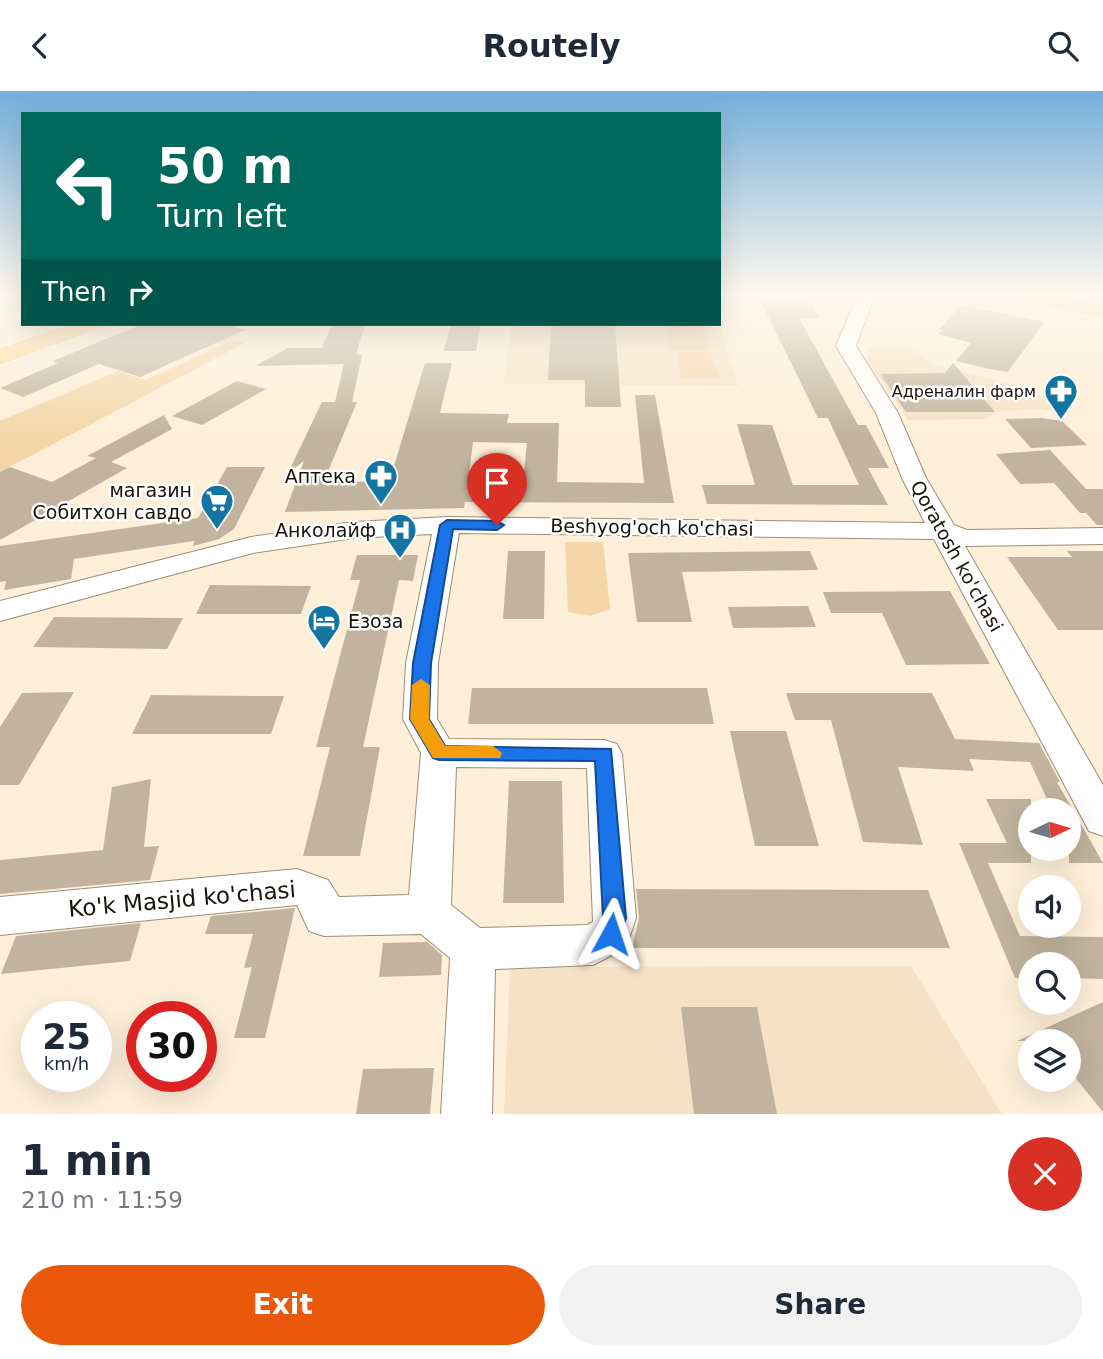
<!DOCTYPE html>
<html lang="en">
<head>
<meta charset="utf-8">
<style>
  :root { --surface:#fff; --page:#f2f2f3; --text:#1f2937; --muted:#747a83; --accent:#ea580c }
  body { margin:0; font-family:"DejaVu Sans",sans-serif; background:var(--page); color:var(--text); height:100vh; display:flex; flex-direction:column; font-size:26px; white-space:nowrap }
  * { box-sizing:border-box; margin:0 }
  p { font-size:23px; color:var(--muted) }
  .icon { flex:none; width:38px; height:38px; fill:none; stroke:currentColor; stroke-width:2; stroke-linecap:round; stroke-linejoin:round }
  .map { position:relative; height:1023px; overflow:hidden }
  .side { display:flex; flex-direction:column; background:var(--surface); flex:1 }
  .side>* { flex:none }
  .guide { position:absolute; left:21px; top:21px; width:700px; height:214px; border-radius:0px; box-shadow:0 7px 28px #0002; background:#00695c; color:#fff; overflow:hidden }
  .needle { width:46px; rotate:85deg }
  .buttons { position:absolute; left:1018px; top:707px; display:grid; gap:14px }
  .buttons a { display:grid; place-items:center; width:63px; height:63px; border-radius:50%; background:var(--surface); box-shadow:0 7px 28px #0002; font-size:35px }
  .speed { position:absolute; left:21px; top:910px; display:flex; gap:14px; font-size:35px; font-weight:700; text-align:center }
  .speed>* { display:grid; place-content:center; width:91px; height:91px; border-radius:50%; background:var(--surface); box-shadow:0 7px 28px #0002; line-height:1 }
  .speed small { font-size:18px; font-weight:400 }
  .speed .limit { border:10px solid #d22; background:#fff; color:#111 }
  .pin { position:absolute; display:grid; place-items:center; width:60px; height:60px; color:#fff; margin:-72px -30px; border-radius:50% 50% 50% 0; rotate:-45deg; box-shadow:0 0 7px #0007 }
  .pin .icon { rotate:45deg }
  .me { position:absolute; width:77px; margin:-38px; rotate:5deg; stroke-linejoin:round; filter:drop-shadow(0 0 5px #0008) }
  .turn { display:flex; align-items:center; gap:24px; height:147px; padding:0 21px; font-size:32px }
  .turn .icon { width:91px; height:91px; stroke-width:2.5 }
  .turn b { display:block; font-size:49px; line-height:60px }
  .then { display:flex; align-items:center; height:66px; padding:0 21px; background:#0003; gap:14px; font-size:26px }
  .round { display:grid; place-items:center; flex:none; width:74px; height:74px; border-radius:37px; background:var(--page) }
  .overview { display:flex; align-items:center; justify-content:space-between; height:119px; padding:0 21px }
  h1 { font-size:42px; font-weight:700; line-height:52px }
  .primary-button { display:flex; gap:14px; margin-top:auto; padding:14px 21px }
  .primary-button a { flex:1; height:80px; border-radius:42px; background:var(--accent); color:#fff; font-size:28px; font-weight:700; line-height:80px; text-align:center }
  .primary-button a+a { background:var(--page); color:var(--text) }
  header { display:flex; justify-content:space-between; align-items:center; height:91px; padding:0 21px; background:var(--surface); font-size:32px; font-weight:700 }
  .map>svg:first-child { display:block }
  .built { fill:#f5e1c5 }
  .green { fill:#f4d6a9 }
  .building { fill:#c1b39d; fill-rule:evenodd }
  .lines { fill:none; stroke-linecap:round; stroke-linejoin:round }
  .minor-casing { stroke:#9b8d78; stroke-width:2 }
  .major-casing { stroke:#fff; stroke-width:2 }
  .minor { fill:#fff; fill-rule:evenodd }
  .major { fill:#fed797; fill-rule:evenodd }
  .route { fill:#1a73e8; stroke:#114b97; stroke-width:2 }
  .slow { fill:#f59e0b }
  .labels { text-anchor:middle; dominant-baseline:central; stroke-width:5; stroke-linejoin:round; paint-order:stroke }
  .far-poi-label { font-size:16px; fill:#17120a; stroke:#fff; text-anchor:end }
  .poi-label { font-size:19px; fill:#17120a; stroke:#fff; text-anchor:end }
  .street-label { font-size:19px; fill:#17120a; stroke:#fff }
  .near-street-label { font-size:23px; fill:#17120a; stroke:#fff }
</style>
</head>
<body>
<header><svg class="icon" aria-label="back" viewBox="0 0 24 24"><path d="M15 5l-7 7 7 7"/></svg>Routely<svg class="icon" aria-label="search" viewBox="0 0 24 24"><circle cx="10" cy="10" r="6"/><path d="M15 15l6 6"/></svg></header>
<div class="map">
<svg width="1103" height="1023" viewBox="0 0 1103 1023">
  <rect width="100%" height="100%" fill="#feefd8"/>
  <g class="built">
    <polygon points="719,230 738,295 503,293 512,233 719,233"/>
    <polygon points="869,257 911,257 932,273 1033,298 1053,318 998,320 986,328 908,329 868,270"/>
    <polygon points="911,875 1002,1023 504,1023 510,876"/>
  </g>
  <g class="green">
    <polygon points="665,233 703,233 710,259 671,259"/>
    <polygon points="233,249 245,252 0,381 0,330 118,280 145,289"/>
    <polygon points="676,261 711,261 719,287 682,287"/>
    <polygon points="565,451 603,451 610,518 590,525 568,521"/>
  </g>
  <g class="building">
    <polygon points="760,209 809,209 820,227 799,227 858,334 866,334 889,377 868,377 888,414 707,413 702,394 755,394 737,333 772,334 793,394 859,394 828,327 818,327"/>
    <polygon points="962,214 1021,226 1044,231 1008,281 989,278 956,270 971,252 938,243 943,239 939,238"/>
    <polygon points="142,233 243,233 234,237 247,238 140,286 99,273 23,306 0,297 58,272 53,270"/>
    <path d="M 332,233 L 365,233 L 356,263 L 362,264 L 352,311 L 357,311 L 324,390 L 380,391 L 385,375 L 394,375 L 425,272 L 452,272 L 440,322 L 509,323 L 507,332 L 559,332 L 557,391 L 644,392 L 635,304 L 655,304 L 674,412 L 465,411 L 464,417 L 285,421 L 304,370 L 288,382 L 322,311 L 335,311 L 344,273 L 255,275 L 288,257 L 322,257 ZM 473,351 L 527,352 L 523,391 L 468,391 Z"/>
    <polygon points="451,233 481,233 476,260 444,260"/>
    <polygon points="551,233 615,233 621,316 585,316 585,289 548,289"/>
    <polygon points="953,272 995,321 906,321 880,283 945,282"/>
    <polygon points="237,290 266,298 202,334 172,325"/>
    <polygon points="164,324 172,338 111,371 127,377 0,449 0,381 10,376 52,391 96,367 87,365"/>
    <polygon points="1042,327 1062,330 1087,354 1031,357 1005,328"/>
    <polygon points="1050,359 1086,398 1103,398 1103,434 1097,434 1086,422 1080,422 1054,392 1020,393 996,363"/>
    <polygon points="227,376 265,376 234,438 219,448 193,455 194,450 74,468 71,488 4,499 6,490 0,491 0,455 198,427"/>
    <polygon points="508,460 545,460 544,528 503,528"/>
    <polygon points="810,460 818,479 682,481 692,531 637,531 628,462"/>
    <polygon points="1067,460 1103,460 1103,539 1058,539 1007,466 1072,466"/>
    <polygon points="357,464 418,464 413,490 399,489 363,656 380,656 360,765 303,765 330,656 316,656 360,489 350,489"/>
    <polygon points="210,494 311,495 301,523 196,523"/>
    <polygon points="950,500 990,573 906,574 882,522 831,522 823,501"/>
    <polygon points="808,515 816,536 733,537 728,516"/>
    <polygon points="54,526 183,527 167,558 33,556"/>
    <polygon points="472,597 707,597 714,633 468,633"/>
    <polygon points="74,601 19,694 0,694 0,636 22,602"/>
    <polygon points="786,602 932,602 955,648 1039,652 1060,691 1057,691 1103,772 1069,772 1069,719 1052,719 1030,671 969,668 974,680 898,676 923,754 863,751 831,629 795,629"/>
    <polygon points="151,604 253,605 284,605 271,643 132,643"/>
    <polygon points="730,640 786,640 819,755 755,755"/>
    <polygon points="151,688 144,756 159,755 150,789 0,803 0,769 103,759 112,696"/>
    <polygon points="509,690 562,690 564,812 503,812"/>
    <polygon points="986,708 1031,708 1031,772 988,772 1020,845 1103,846 1103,888 1069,887 1069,873 1031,873 1031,887 1015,887 959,752 1007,752"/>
    <polygon points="636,798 928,799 950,857 632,857 639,827"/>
    <polygon points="295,817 265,947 234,947 252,876 244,877 253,843 205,843 211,825"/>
    <polygon points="141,832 130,870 1,883 16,845"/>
    <polygon points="427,851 442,864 441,884 379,886 383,852"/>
    <polygon points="1103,911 1103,1021 1069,979 1069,950 1017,950"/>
    <polygon points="681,916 757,916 777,1023 694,1023"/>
    <polygon points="434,977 430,1023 356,1023 363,978"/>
  </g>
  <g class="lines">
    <defs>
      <path id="minor" d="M 866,202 L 884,202 L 871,214 L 856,255 L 898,322 L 926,387 L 954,434 L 967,439 L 1103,437 L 1103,453 L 965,455 L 1103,694 L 1103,745 L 1089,740 L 934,448 L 459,442 L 438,572 L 437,628 L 449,648 L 604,649 L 617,653 L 622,663 L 636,827 L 626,857 L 593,874 L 495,878 L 492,1023 L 441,1023 L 450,867 L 421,843 L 324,845 L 309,840 L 297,814 L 0,844 L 0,806 L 297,778 L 328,789 L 339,806 L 409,804 L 421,662 L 403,628 L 406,572 L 432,443 L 354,447 L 253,462 L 0,530 L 0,510 L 251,446 L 354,431 L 447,426 L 925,432 L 902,387 L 876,322 L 836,255 L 854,212 ZM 456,676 L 587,677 L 593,831 L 587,834 L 480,837 L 451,814 Z"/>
      <g id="major">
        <polygon points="1002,202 1044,202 1103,213 1103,227 1013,209"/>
        <polygon points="69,233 103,233 99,238 0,274 0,257"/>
      </g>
    </defs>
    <use href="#minor" class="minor-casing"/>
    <use href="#major" class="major-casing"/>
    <use href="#minor" class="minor"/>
    <use href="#major" class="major"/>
  </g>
  <linearGradient id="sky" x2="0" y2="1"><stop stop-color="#74aedb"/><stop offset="0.59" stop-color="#fff8ed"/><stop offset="1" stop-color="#fff8ed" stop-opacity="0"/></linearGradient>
  <rect width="1103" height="345" fill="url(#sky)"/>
  <polygon class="route" points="447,429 497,430 504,434 497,439 453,438 431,572 429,628 445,655 611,658 626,827 619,851 611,854 603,851 599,843 603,827 595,670 439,669 433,667 410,628 413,572 440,434"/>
  <polygon class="slow" points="421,588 430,594 429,628 445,655 493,655 502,662 500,667 433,667 410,628 412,594"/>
  <defs>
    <symbol id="pharmacy-pin" viewBox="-11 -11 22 30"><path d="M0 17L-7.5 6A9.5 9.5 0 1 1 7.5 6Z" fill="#1475a2" stroke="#fff"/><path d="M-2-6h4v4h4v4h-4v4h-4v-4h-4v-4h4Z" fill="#fff"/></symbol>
    <symbol id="supermarket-pin" viewBox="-11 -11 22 30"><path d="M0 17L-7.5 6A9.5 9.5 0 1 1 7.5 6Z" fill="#1475a2" stroke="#fff"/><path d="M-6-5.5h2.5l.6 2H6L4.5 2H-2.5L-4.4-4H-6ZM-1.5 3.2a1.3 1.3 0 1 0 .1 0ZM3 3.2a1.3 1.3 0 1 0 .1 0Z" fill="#fff"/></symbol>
    <symbol id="hospital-pin" viewBox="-11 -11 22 30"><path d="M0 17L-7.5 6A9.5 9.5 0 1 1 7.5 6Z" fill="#1475a2" stroke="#fff"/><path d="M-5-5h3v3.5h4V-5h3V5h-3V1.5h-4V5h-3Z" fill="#fff"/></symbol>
    <symbol id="hotel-pin" viewBox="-11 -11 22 30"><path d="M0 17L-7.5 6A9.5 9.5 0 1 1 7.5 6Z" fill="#1475a2" stroke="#fff"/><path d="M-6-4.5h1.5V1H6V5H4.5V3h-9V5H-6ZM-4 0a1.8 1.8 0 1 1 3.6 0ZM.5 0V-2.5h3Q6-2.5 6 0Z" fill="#fff"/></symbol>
  </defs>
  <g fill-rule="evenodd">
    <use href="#pharmacy-pin" x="1042" y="281" width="38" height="52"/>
    <use href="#pharmacy-pin" x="362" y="366" width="38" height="52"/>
    <use href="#supermarket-pin" x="198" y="391" width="38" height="52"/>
    <use href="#hospital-pin" x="381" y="420" width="38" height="52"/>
    <use href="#hotel-pin" x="305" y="511" width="38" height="52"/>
  </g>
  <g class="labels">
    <g class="far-poi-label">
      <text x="1036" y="300">Адреналин фарм</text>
    </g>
    <g class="poi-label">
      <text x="356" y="385">Аптека</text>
      <text x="192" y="399">магазин<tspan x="192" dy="22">Собитхон савдо</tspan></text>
      <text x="376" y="439">Анколайф</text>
      <text x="348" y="530" text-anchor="start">Езоза</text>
    </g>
    <g class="street-label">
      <text transform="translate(652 436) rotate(1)">Beshyog'och ko'chasi</text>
      <text transform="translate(957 465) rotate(61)">Qoratosh ko'chasi</text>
    </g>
    <g class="near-street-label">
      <text transform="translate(182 808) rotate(-5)">Ko'k Masjid ko'chasi</text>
    </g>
  </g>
</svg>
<div class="buttons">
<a><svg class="needle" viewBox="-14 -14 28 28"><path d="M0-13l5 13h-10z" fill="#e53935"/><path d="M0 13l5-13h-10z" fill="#747a83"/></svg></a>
<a><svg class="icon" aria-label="sound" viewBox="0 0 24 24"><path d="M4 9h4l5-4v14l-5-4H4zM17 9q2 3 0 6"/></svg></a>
<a><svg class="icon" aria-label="search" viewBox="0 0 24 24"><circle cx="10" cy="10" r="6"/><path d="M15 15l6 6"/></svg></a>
<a><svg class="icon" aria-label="layers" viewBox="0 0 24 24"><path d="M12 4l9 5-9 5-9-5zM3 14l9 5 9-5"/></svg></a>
</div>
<div class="speed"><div>25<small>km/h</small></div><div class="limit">30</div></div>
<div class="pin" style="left:497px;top:434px;background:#d93025"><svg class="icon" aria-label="arrive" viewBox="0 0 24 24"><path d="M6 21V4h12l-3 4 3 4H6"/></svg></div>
<svg class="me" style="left:611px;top:843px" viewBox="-20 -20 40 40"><path d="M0-17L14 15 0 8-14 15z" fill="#1a73e8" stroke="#fff" stroke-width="4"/></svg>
<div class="guide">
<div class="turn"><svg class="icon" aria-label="left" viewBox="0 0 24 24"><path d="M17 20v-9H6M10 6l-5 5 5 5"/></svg><div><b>50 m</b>Turn left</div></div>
<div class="then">Then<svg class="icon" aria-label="right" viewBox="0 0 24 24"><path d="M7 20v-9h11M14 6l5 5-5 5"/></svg></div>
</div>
</div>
<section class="side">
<div class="overview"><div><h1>1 min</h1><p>210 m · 11:59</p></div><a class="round" style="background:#d93025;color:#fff"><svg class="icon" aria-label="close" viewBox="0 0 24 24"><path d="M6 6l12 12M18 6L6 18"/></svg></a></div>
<div class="primary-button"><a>Exit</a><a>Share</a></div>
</section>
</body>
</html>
